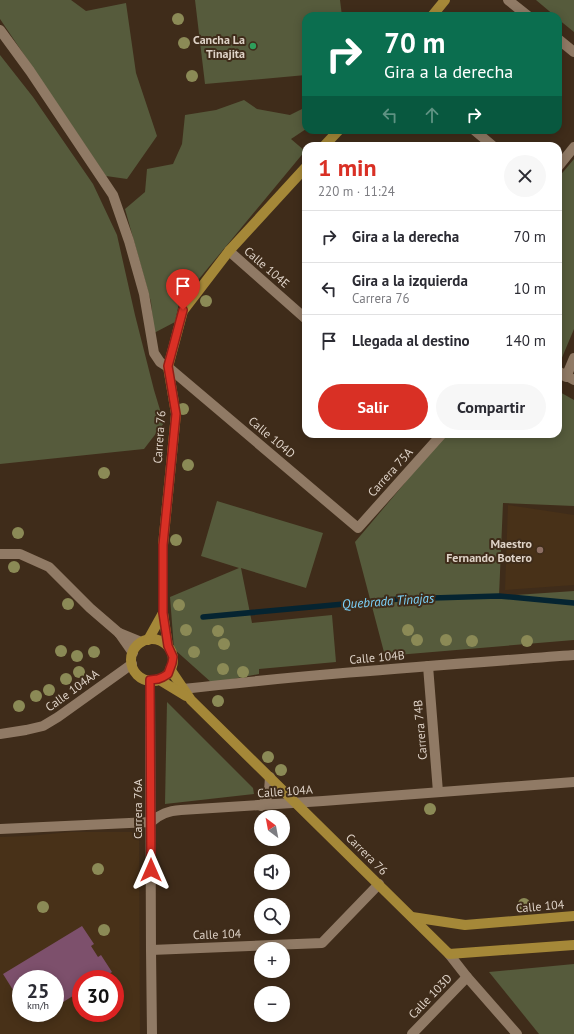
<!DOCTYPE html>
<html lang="es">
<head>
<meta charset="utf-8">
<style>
  :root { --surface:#fff; --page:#f7f7f7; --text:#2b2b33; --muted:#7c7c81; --line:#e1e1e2; --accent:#d93025 }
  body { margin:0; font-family:"PT Sans",sans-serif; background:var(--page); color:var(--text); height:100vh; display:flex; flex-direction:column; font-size:15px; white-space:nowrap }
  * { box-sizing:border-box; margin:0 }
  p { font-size:13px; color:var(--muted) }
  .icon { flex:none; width:22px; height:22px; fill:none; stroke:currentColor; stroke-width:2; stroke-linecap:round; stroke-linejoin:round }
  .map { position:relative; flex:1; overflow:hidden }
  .drawer { position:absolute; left:302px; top:142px; width:260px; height:296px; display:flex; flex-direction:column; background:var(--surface); border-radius:12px; box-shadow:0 2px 10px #0003 }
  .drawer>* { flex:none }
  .guide { position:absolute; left:302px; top:12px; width:260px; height:122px; border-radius:12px; box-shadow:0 2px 10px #0003; background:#0b6e4f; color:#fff; overflow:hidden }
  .needle { width:26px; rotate:328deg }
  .tools { position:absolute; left:254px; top:810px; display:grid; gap:8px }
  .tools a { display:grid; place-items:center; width:36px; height:36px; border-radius:50%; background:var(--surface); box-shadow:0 2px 10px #0003; font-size:20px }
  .speed { position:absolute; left:12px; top:970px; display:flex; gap:8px; font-size:20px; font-weight:700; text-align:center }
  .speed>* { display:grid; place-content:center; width:52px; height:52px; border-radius:50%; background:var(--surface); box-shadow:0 2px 10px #0003; line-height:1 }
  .speed small { font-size:10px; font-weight:400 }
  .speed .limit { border:6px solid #d22; background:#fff; color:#111 }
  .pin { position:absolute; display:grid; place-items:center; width:34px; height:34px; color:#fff; margin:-41px -17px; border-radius:50% 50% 50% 0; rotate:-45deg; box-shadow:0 0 4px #0007 }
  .pin .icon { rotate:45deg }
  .me { position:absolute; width:44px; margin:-22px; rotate:0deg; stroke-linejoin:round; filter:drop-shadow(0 0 3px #0008) }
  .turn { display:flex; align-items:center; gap:14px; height:84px; padding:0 16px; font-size:18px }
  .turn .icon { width:52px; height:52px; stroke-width:2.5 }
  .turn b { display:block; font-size:28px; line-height:34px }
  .lanes { display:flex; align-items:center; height:38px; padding:0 16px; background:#0003; justify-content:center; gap:20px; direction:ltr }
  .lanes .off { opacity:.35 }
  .round { display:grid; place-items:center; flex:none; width:42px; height:42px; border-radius:21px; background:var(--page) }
  .head { display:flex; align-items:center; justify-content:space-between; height:68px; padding:0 16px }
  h1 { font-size:24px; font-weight:700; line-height:30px; color:var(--accent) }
  .cta { display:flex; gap:8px; margin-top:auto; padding:8px 16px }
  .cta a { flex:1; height:46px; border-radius:24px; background:var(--accent); color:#fff; font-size:16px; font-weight:700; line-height:46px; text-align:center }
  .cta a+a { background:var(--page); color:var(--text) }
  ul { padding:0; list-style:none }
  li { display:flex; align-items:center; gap:12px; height:52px; padding:0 16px; border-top:1px solid var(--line) }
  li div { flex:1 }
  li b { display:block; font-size:15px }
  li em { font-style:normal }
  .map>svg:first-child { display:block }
  .built { fill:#483118; fill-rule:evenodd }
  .green { fill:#565b3c }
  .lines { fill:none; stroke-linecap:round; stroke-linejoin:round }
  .stream { stroke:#052431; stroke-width:5.5 }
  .building { fill:#7d506c }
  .minor { stroke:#907a65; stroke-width:10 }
  .major { stroke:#a58838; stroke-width:10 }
  .tree { fill:#8b8a56 }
  .route-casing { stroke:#8d1f18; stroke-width:10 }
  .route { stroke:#d93025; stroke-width:7 }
  .leisure-dot { fill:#2e9e5b; stroke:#3f2c1a; stroke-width:1.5 }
  .education-dot { fill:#8d6e63; stroke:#3f2c1a; stroke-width:1.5 }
  .labels { text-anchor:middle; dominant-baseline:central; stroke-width:4; stroke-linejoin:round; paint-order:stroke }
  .poi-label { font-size:12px; font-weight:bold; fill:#dfd3c8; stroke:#3f2c1a; text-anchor:end }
  .street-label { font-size:12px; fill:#dfd3c8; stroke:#3f2c1a }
  .water-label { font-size:13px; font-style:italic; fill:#7cd4fd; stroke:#3f2c1a }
</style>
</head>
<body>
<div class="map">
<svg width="574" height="1034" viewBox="0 0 574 1034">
  <rect width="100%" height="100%" fill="#3f2c1a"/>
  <g class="built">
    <polygon points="508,505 574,515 574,585 505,590"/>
    <path d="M 70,832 L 131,832 L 139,833 L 140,1034 L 0,1034 L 0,837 L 28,836 ZM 21,979 L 55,979 L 55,1013 L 21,1013 ZM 81,979 L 115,979 L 115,1013 L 81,1013 Z"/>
  </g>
  <g class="green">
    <polygon points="0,0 71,0 86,11 126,3 136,73 157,136 127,179 106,176 0,19"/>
    <polygon points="195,0 340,0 342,16 306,16 306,75 205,84"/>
    <polygon points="536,0 574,0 574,32 558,19 558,16 555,16"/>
    <polygon points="0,55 33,97 93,184 117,235 135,315 154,390 164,423 144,449 0,464"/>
    <polygon points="244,100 257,109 290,115 306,107 306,129 291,139 305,151 179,303 175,322 154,333 151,302 125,209 145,192 147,169 173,164 182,144 185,115 216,110"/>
    <polygon points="574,159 574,329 561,360 558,357 558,178"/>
    <polygon points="558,391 574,400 574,506 503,503 499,596 574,591 574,640 385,656 355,542 404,484 436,434 558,434"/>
    <polygon points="217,501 323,533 306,588 241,568 252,623 332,615 336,662 259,669 259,674 212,683 174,649 170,597 239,568 201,556"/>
    <polygon points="167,702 253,788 254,794 165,804"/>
    <polygon points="574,964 574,1034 539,1034 489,972"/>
  </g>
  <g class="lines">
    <polyline class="stream" points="203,617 399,599 499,596 574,603"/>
  </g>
  <g class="building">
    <polygon points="82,926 94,944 91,946 98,957 101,955 112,972 101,979 81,979 81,991 55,1007 55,979 21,979 21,996 16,988 13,990 3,974"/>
    <polygon points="26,1013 45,1013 32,1021"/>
  </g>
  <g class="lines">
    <g class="minor">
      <polyline points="508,0 528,16"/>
      <polyline points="0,30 30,71 113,195 129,241 144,294 154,353 160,362 168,367 358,528 442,434"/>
      <polyline points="558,39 574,52"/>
      <polyline points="474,130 493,146"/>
      <polyline points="558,167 574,147"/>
      <polyline points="229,251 306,319"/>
      <polyline points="558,371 574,380"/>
      <polyline points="566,377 574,358"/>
      <polyline points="0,554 20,554 49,567 90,608 119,633 133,653"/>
      <polyline points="119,633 141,642"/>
      <polyline points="428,666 438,792"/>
      <polyline points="150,680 151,950 152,1034"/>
      <path d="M 183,689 C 313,674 444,665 574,655"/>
      <polyline points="0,734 26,730 43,726 58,717 132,664"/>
      <path d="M 261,806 C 270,798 269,789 270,777"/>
      <path d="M 0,829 L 151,822 C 160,814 168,811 181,810 L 323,801 L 574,782"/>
      <polyline points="151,950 322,943 379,884"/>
      <polyline points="449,954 467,977 517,1034"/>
      <polyline points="412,1034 467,977"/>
    </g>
    <g class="major">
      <polyline points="432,16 445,0"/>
      <polyline points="324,146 339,130"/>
      <circle cx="152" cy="660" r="21"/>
      <polyline points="148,640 163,613"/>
      <polyline points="168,646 163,613 163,545 176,414 168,367 183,311 229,251 306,167"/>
      <polyline points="170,669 191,700 449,954 574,945"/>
      <polyline points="158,679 186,696"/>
      <polyline points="412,917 465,925 574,916"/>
    </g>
  </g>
  <g class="tree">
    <circle cx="178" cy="19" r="6"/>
    <circle cx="184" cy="43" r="6"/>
    <circle cx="192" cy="76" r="6"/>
    <circle cx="206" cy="301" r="6"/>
    <circle cx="183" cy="409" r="6"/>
    <circle cx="188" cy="465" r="6"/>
    <circle cx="104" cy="473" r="6"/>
    <circle cx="18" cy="533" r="6"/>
    <circle cx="176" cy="540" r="6"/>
    <circle cx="14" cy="567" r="6"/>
    <circle cx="68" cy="604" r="6"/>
    <circle cx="179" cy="605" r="6"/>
    <circle cx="186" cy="630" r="6"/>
    <circle cx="408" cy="630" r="6"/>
    <circle cx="218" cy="631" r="6"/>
    <circle cx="417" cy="640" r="6"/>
    <circle cx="446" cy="640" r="6"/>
    <circle cx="472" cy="641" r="6"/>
    <circle cx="527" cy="641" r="6"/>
    <circle cx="224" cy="644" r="6"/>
    <circle cx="61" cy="651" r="6"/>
    <circle cx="94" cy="652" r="6"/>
    <circle cx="194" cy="652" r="6"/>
    <circle cx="77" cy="656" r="6"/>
    <circle cx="223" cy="669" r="6"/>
    <circle cx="79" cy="672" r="6"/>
    <circle cx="243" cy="672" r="6"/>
    <circle cx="66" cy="679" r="6"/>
    <circle cx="49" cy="690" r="6"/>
    <circle cx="36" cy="696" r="6"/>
    <circle cx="218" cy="701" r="6"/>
    <circle cx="19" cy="706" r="6"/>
    <circle cx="268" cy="757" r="6"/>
    <circle cx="281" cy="770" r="6"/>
    <circle cx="430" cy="809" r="6"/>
    <circle cx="98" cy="869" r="6"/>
    <circle cx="524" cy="904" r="6"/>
    <circle cx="43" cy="907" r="6"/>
    <circle cx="104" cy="930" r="6"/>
  </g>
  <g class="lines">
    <defs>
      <polyline id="route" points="151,870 150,680 158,679 163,677 168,674 172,663 173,657 168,646 163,613 163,545 176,414 168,366 183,310"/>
    </defs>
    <use href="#route" class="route-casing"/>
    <use href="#route" class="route"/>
  </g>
  <circle class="leisure-dot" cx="253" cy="46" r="4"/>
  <circle class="education-dot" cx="540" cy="550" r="4"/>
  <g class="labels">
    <g class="poi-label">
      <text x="245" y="39">Cancha La<tspan x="245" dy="14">Tinajita</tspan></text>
      <text x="532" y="543">Maestro<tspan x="532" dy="14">Fernando Botero</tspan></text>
    </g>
    <g class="street-label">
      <text transform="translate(267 267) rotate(41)">Calle 104E</text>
      <text transform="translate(159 437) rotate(-86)">Carrera 76</text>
      <text transform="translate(272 437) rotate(40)">Calle 104D</text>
      <text transform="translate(390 472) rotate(-48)">Carrera 75A</text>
      <text transform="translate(377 657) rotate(-5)">Calle 104B</text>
      <text transform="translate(72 690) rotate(-36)">Calle 104AA</text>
      <text transform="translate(420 730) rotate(-95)">Carrera 74B</text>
      <text transform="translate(285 791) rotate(-4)">Calle 104A</text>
      <text transform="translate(137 809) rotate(-90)">Carrera 76A</text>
      <text transform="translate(367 854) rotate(45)">Carrera 76</text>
      <text transform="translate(540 906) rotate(-5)">Calle 104</text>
      <text transform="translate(217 934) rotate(-2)">Calle 104</text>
      <text transform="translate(430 996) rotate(-46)">Calle 103D</text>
    </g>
    <g class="water-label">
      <text transform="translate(388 601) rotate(-4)">Quebrada Tinajas</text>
    </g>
  </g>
</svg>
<div class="tools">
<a><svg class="needle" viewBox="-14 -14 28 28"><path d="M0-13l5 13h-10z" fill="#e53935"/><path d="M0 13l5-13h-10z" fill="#7c7c81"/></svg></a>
<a><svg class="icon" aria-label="sound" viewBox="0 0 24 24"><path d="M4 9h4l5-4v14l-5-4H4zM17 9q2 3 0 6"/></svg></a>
<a><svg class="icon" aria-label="search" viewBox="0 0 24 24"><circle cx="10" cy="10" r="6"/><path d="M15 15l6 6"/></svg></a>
<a>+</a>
<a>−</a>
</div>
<div class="speed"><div>25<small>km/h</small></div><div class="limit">30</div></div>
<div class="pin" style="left:183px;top:310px;background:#d93025"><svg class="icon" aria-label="arrive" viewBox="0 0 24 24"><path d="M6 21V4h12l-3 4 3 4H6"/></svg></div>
<svg class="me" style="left:151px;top:870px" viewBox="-20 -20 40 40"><path d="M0-17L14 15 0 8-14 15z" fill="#d93025" stroke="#fff" stroke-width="4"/></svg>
<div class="guide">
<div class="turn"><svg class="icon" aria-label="right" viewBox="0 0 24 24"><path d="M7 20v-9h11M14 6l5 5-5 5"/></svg><div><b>70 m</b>Gira a la derecha</div></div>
<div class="lanes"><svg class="icon off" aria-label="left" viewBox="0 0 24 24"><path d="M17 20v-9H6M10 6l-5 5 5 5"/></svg><svg class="icon off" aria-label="ahead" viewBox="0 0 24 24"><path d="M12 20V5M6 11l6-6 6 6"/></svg><svg class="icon" aria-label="right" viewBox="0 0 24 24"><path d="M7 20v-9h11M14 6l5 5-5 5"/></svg></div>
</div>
<section class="drawer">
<div class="head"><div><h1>1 min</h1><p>220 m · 11:24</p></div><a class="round"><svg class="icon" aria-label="close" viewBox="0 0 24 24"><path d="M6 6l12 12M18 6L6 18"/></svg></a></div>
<ul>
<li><svg class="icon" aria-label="right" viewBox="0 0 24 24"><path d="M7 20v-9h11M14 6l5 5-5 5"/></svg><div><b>Gira a la derecha</b></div><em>70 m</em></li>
<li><svg class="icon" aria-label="left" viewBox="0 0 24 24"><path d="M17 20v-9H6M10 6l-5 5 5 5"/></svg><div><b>Gira a la izquierda</b><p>Carrera 76</p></div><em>10 m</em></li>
<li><svg class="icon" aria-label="arrive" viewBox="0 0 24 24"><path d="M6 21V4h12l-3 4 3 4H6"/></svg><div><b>Llegada al destino</b></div><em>140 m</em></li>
</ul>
<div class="cta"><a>Salir</a><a>Compartir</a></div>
</section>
</div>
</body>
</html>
